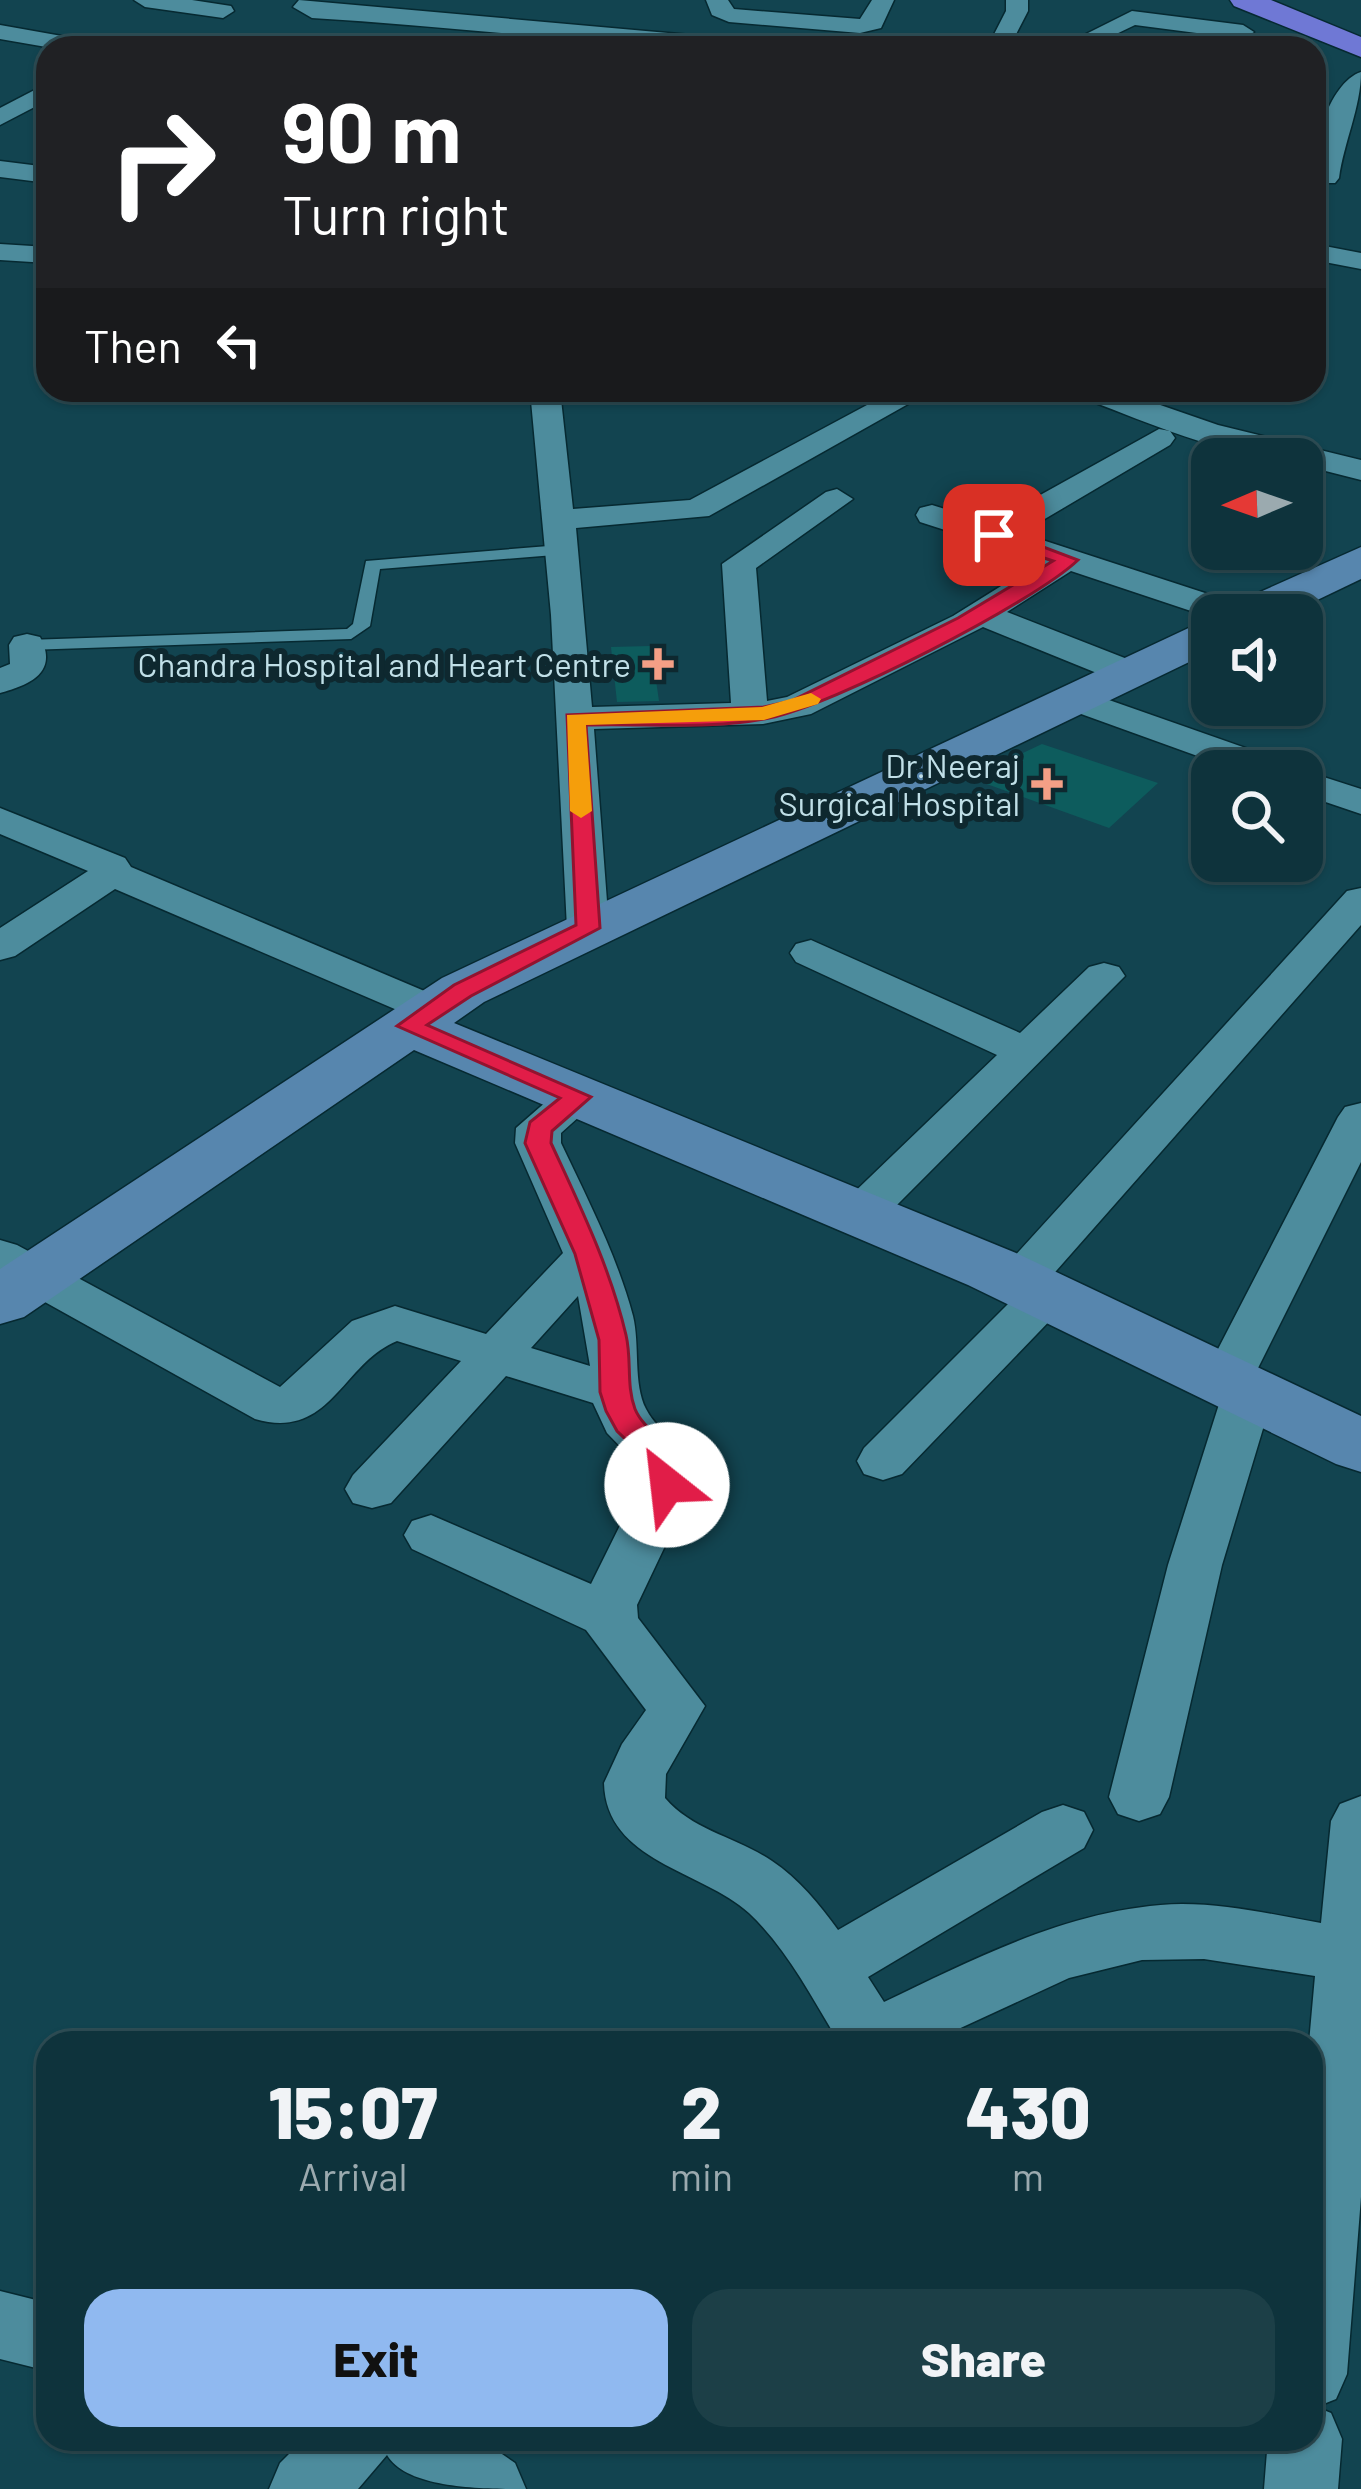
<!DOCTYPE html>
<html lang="en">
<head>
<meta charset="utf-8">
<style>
  :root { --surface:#0e333c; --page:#1c3f47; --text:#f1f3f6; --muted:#9baaaf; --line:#2e4e56; --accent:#90b9f0 }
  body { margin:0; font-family:Barlow,sans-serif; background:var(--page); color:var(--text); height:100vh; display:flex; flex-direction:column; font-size:45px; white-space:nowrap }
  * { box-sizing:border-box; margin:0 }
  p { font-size:39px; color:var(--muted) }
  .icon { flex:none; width:66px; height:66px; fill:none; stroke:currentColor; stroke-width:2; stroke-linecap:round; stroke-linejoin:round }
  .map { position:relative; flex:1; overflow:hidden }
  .details { position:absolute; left:36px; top:2031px; width:1287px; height:420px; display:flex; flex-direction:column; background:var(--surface); border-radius:36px; box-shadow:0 3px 9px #0004,0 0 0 3px var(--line) }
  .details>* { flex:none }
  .top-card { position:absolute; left:36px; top:36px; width:1290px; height:366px; border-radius:36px; box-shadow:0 3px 9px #0004,0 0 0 3px var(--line); background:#202124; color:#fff; overflow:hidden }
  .needle { width:78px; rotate:268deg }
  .controls { position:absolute; left:1191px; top:438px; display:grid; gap:24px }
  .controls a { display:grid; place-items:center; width:132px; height:132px; border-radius:24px; background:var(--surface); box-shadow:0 3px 9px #0004,0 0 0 3px var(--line); font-size:60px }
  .pin { position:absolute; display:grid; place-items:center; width:102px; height:102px; color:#fff; margin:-51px; border-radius:24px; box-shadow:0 6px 18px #0006 }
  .me { position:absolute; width:132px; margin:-66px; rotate:331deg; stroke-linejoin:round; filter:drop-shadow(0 0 9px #0008) }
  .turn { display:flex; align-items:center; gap:42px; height:252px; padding:0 48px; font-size:54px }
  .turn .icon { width:156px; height:156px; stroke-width:2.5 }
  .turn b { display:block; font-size:84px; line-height:102px }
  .then { display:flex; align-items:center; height:114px; padding:0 48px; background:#0003; gap:24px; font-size:45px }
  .eta { display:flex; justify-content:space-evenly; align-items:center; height:204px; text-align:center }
  .eta b { font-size:72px; font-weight:800; line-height:84px }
  .action { display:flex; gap:24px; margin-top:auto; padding:24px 48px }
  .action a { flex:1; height:138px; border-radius:36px; background:var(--accent); color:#111; font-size:48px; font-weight:800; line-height:138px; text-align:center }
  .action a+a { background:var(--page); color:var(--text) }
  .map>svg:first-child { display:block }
  .building { fill:#0d5c5d }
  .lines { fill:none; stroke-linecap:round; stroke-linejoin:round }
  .lane-casing { stroke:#062931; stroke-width:3 }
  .street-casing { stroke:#062931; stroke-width:3 }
  .secondary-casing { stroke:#062931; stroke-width:3 }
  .highway-casing { stroke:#062931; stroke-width:3 }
  .lane { fill:#4d8c9d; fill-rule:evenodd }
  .street { fill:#4d8c9d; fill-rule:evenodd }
  .secondary { fill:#5786ae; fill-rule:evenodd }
  .highway { fill:#6f78d5; fill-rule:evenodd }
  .route { fill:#e11d48; stroke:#92132f; stroke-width:3 }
  .slow { fill:#f59e0b }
  .poi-dot { fill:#f49f86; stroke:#0e282f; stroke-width:4.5 }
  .labels { text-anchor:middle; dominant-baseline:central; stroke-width:12; stroke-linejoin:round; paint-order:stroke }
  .far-poi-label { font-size:33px; fill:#c0dfe7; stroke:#0e282f; text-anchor:end }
</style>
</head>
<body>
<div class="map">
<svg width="1361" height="2489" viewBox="0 0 1361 2489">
  <rect width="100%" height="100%" fill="#124450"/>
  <g class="building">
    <polygon points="651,646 659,701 617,702 611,647"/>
    <polygon points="1042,744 1158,783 1109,828 970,778"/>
  </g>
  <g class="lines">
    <defs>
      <polygon id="lane" points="561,545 569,550 567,554 380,569 370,626 351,639 27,650 18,645 27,640 347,629 353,624 366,561"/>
      <g id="street">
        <polygon points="134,0 192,0 231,6 234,11 223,18 145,7"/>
        <path d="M 299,0 L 758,41 L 769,48 C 615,48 466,27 312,18 L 293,7 Z"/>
        <polygon points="706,0 728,0 734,9 860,19 872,0 894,0 881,28 860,33 729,22 712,15"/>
        <polygon points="1006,0 1028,0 1028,11 1009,48 987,48 1006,11"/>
        <polygon points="1132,11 1243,25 1254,32 1243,39 1135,25 1087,48 1058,48"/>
        <polygon points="0,25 90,41 101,48 52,48 0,39"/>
        <path d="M 1361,72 C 1361,107 1344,142 1339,178 L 1335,183 L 1317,183 C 1307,155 1329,82 1361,72 Z"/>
        <polygon points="48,83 48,100 0,125 0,108"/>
        <polygon points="0,161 48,167 48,183 0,177"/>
        <polygon points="0,244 48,247 48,263 0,260"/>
        <polygon points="1314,244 1361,253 1361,269 1314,260"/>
        <polygon points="530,390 560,390 573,509 690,500 895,390 933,390 709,516 576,528 592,707 731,703 722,564 826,492 837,489 853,499 756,568 767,701 787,697 953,616 1041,561 920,522 916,515 920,508 932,505 990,523 1159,429 1170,431 1175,438 1170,445 1021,533 1251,608 1256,615 1212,618 1071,571 1007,612 1140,664 1145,672 1140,680 1114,680 983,627 811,714 763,724 594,729 609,928 603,937 588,940 573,937 567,928 551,615"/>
        <path d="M 1073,390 L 1117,390 L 1218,425 L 1361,460 L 1361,480 L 1302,465 L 1302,459 C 1226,459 1148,422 1077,396 Z"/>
        <path d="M 27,634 L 40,637 C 59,672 30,685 0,693 L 0,668 L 10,664 L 9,645 L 14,637 Z"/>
        <polygon points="1072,687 1288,763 1294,771 1239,771 1059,706 1054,698 1059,690"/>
        <polygon points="1302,770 1361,789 1361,814 1302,794 1302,771 1296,771"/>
        <polygon points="0,808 125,858 131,867 448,1001 455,1010 448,1019 433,1023 418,1019 115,889 15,956 0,960 0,928 88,871 0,834"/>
        <polygon points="1361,888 1361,925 1049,1279 1063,1283 1071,1295 1063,1307 902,1474 883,1480 864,1474 857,1461 864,1448 1015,1297 1002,1294 995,1282 1002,1270 1347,891"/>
        <polygon points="811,940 1020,1033 1089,967 1104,963 1119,967 1125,976 877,1225 860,1229 843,1225 836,1214 843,1203 997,1055 796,962 790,953 796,944"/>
        <path d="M 579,1083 L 595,1087 L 601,1097 L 561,1133 L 561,1143 C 588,1200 617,1256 633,1316 C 640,1345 633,1384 646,1409 C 661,1439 698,1446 694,1485 L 637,1605 L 638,1618 L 705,1706 L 666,1774 L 665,1798 C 693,1831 737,1837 772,1861 C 799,1879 819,1904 838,1930 L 1042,1812 L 1063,1805 L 1084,1812 L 1093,1830 L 1084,1848 L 868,1977 L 884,2002 C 978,1957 1076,1906 1182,1904 C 1229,1904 1275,1915 1321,1923 L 1331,1821 L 1340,1804 L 1361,1796 L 1361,2197 L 1347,2374 L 1336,2399 L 1316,2407 L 1331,2413 L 1342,2439 L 1338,2489 L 1264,2489 L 1268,2439 L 1311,2439 L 1309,2043 L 1315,1976 L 1204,1959 L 1142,1960 L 1069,1978 L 928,2043 L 830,2043 L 834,2034 C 809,1992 785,1947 749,1913 C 702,1870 606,1862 604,1783 L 622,1744 L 646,1710 L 586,1630 L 412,1549 L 404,1535 L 412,1521 L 431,1515 L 591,1584 L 640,1485 L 643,1470 L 607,1433 L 593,1403 L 506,1376 L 391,1503 L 372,1508 L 353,1503 L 345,1489 L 353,1475 L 461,1361 L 397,1341 C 341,1364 331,1441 255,1419 L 0,1277 L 0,1240 L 17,1245 L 280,1387 L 352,1321 L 395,1306 L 486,1334 L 563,1253 L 515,1143 L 516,1128 L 563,1087 ZM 578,1296 L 590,1366 L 531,1348 Z"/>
        <polygon points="1361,1103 1361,1162 1254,1376 1266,1379 1274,1392 1222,1565 1169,1797 1160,1814 1139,1821 1118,1814 1109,1797 1168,1565 1221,1398 1208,1395 1201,1382 1338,1117 1345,1107"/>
        <polygon points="0,2291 48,2303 48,2371 0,2359"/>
        <path d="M 304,2439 L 480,2439 L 515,2463 L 526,2489 C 483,2489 407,2489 387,2455 L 358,2489 L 269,2489 L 280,2463 Z"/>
      </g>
      <g id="secondary">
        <polygon points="1361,547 1361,579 1286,615 1224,615 1231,605"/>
        <polygon points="1212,617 1212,651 484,1002 454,1023 1016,1253 1361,1416 1361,1472 1336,1464 968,1285 414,1050 24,1317 0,1324 0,1269 442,978"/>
      </g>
      <polygon id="highway" points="1230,0 1271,0 1361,37 1361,57 1234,6"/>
    </defs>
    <use href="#lane" class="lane-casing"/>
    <use href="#street" class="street-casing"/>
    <use href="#secondary" class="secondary-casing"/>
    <use href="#highway" class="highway-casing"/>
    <use href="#lane" class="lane"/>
    <use href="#street" class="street"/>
    <use href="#secondary" class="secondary"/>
    <use href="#highway" class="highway"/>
  </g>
  <path class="route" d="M 987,531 L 1001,531 L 1078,560 C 1033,603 831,706 769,718 C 711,730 645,723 586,725 L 600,928 L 471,996 L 427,1025 L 591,1097 L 552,1131 L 551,1143 C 580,1206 610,1267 626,1335 C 632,1360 626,1385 635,1409 C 647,1439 699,1453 678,1493 L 656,1493 L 650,1463 L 617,1431 L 606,1411 L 600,1392 L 599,1340 L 575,1254 L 525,1143 L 530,1122 L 560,1098 L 397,1026 L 454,985 L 576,925 L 567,715 L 764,707 L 791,701 L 958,618 L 1053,561 L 987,539 Z"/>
  <polygon class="slow" points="811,693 821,699 818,704 764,720 586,725 592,811 581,818 570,811 567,715 762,707"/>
  <g class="poi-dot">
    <path d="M652 646h12v12h12v12h-12v12h-12v-12h-12v-12h12z"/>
    <path d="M1041 766h12v12h12v12h-12v12h-12v-12h-12v-12h12z"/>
  </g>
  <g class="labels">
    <g class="far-poi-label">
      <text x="631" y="664">Chandra Hospital and Heart Centre</text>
      <text x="1020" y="765">Dr.Neeraj<tspan x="1020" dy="38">Surgical Hospital</tspan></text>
    </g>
  </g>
</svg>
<div class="controls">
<a><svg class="needle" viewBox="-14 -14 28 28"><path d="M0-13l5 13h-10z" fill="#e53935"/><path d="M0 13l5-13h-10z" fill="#9baaaf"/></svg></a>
<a><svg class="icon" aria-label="sound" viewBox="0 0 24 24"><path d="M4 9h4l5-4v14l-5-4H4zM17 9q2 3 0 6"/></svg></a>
<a><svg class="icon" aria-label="search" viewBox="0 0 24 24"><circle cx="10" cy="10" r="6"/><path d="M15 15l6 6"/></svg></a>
</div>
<div class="pin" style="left:994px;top:535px;background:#d93025"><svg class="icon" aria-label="arrive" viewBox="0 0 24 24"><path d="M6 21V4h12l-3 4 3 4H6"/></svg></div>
<svg class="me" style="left:667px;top:1485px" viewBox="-20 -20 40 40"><circle r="19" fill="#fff"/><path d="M0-13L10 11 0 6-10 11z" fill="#e11d48"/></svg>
<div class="top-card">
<div class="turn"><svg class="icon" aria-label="right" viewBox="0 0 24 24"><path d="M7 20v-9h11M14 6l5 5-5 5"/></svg><div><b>90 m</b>Turn right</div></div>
<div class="then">Then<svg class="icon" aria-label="left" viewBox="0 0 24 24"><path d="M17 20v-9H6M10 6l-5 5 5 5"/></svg></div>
</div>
<section class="details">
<div class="eta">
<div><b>15:07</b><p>Arrival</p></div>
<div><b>2</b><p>min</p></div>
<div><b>430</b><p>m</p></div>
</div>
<div class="action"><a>Exit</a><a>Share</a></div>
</section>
</div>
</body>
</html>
